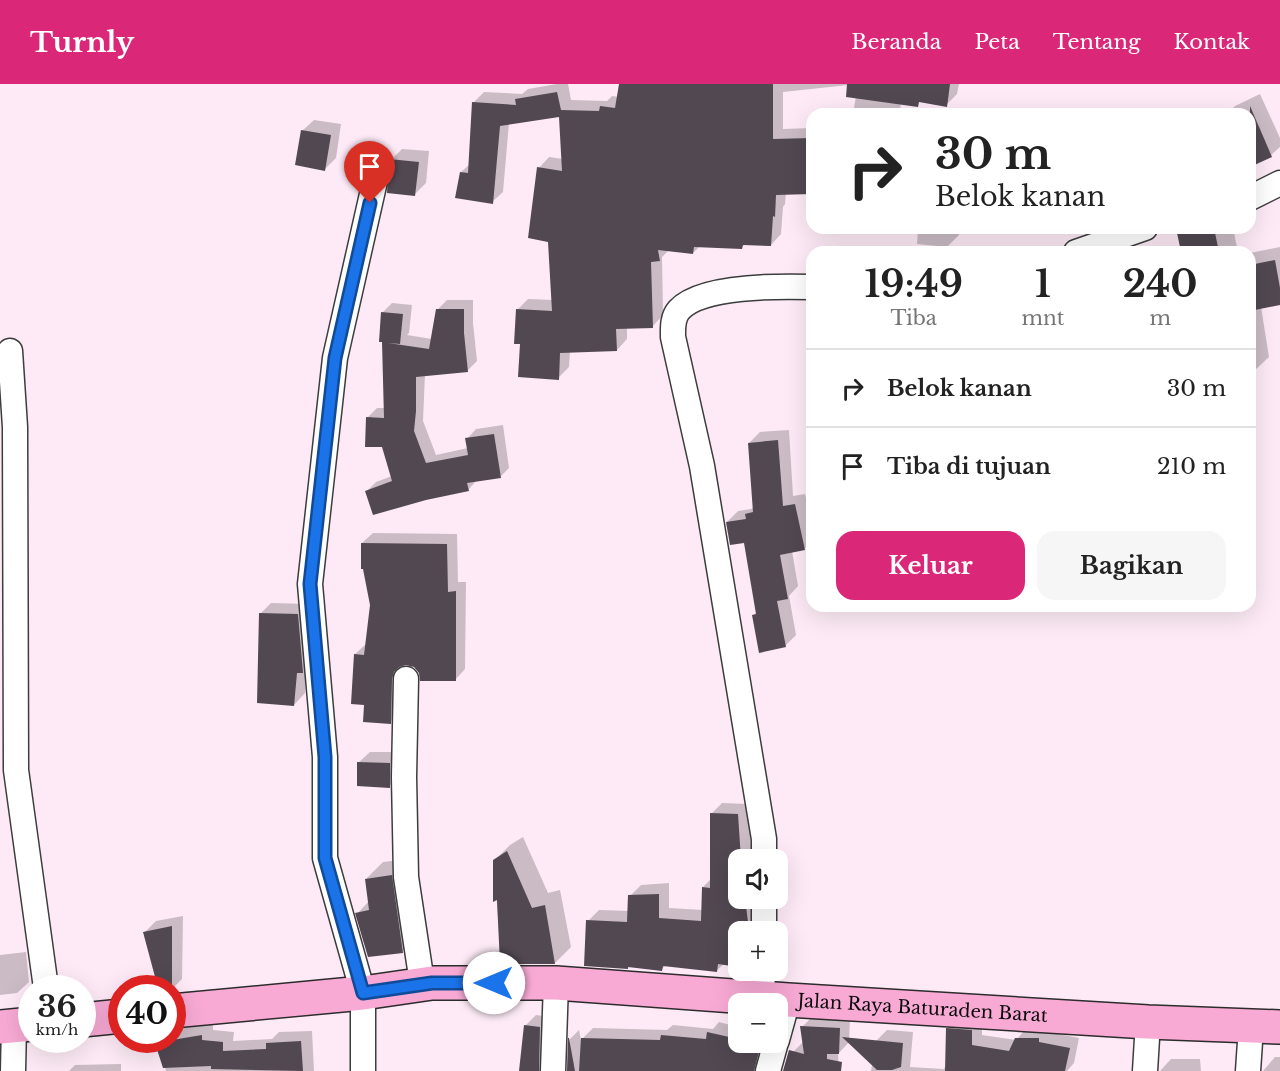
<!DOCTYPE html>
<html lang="id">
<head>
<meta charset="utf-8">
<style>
  :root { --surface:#fff; --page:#f6f6f6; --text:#222; --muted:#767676; --line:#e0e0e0; --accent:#db2777 }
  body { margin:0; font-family:"Libre Baskerville",serif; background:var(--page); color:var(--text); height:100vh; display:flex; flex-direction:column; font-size:22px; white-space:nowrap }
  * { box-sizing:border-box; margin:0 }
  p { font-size:20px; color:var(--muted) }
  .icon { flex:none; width:33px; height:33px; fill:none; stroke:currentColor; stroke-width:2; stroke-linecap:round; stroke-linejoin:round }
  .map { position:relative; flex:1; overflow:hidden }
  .sheet { position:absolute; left:806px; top:162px; width:450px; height:366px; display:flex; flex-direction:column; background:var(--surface); border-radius:18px; box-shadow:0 6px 24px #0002 }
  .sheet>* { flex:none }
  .banner { position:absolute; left:806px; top:24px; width:450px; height:126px; border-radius:18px; box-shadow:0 6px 24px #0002; background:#fff; color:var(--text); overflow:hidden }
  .controls { position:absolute; left:728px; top:765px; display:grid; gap:12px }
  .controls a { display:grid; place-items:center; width:60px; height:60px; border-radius:12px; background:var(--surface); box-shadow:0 6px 24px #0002; font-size:30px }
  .speed { position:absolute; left:18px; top:891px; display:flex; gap:12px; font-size:30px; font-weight:700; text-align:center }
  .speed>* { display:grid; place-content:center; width:78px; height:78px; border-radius:50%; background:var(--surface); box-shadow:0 6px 24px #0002; line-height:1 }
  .speed small { font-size:15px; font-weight:400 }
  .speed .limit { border:9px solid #d22; background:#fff; color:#111 }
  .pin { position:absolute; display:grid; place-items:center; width:51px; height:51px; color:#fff; margin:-62px -26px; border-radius:50% 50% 50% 0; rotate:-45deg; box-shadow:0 0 6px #0007 }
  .pin .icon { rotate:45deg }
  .me { position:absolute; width:66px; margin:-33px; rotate:270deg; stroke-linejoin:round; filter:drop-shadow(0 0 4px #0008) }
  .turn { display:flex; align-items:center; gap:21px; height:126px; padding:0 30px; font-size:27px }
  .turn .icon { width:78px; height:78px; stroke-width:2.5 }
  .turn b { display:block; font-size:42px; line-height:51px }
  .eta { display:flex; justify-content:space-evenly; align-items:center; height:102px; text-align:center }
  .eta b { font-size:36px; font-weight:700; line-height:42px }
  .action { display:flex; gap:12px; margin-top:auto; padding:12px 30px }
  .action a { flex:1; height:69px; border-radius:18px; background:var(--accent); color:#fff; font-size:24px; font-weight:700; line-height:69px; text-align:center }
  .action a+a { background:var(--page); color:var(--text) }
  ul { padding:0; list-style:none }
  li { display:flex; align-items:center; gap:18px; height:78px; padding:0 30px; border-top:2px solid var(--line) }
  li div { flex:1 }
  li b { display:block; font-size:22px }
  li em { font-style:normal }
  header { display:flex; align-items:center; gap:36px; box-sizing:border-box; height:84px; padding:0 30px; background:var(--accent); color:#fff }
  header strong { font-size:28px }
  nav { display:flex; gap:33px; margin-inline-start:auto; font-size:21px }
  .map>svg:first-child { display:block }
  .shadow { fill:#0003 }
  .building { fill:#514852 }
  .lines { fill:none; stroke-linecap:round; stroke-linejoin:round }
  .street-casing { stroke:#3d3d3d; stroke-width:27 }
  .secondary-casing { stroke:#2c2c2c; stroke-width:36 }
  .street { stroke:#fff; stroke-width:24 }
  .secondary { stroke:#f8aad5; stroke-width:33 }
  .route-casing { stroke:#114b97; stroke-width:15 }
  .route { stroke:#1a73e8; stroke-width:10 }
  .labels { text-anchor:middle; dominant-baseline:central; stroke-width:6; stroke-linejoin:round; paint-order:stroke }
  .street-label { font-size:18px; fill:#0a0a0a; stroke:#fff }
</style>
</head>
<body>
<header>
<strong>Turnly</strong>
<nav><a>Beranda</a><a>Peta</a><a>Tentang</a><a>Kontak</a></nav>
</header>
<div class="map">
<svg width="1280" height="987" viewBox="0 0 1280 987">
  <rect width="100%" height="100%" fill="#fdeaf6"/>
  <g class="shadow">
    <polygon points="557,0 568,0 571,16 607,17 612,12 619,13 621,0 902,0 900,30 853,30 858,0 783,8 783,45 812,44 812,109 786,109 785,120 783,123 781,150 771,161 745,160 742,163 700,162 693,169 669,166 662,173 663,231 653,242 627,243 627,255 617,266 570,267 569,283 558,294 521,258 518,225 528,215 553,216 549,156 539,84 549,73 563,75 560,31 509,39 503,108 492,118 461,88 470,80 473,19 484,8 522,10 528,5"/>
    <polygon points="926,0 1018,0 959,0 957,10 946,21"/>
    <polygon points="1260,10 1280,54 1280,63 1271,71 1250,81 1250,30 1227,30 1235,22"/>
    <polygon points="1126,26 1127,30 1113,30"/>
    <polygon points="314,36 341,40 336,74 325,85 302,47"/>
    <polygon points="402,65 429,67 426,99 415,110 391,76"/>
    <polygon points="918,144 959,144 959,151 947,163 917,160"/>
    <polygon points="1177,144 1233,144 1238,168 1182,168"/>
    <polygon points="1280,163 1280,220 1261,223 1269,273 1253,288 1250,289 1250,169"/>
    <polygon points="447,216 473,216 473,239 477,277 468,286 425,290 423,337 436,371 468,364 467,355 476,345 503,341 509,384 500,393 477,396 468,406 366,408 376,398 392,392 383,362 368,333 377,324 385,324 383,228 392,219 412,221 409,249 407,251 432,255 437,226"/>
    <polygon points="789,346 793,412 805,410 812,438 812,457 804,465 792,467 798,502 789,512 796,551 785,562 754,531 757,528 745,458 727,438 738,427 751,425 754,423 749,359 760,348"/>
    <polygon points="373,449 457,450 458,498 466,498 465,585 455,596 420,588 415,582 402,580 401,628 390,638 366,620 355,570 366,560 371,521 362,459"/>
    <polygon points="271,519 309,520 305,609 294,621 260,530"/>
    <polygon points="370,668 401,668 401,691 389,702 358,679"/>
    <polygon points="722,719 748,720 752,776 738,776 738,814 757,814 766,848 738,848 738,882 724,880 716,887 666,881 662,885 630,882 628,884 588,837 599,826 629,827 630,812 641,801 669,799 669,824 703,826 703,803 711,795 711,730"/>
    <polygon points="523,753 548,809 560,806 571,863 555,879 501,879 494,777 510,761"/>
    <polygon points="408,775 419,851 402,868 357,830 369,817 366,795 383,778"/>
    <polygon points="183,832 182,895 172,905 159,904 145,848 156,837"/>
    <polygon points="26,868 29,898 17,909 0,911 0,871"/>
    <polygon points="536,931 550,933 554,987 520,987 525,942"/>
    <polygon points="812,933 850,934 849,958 838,970 839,987 793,987 793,968 804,957 802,943"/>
    <polygon points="958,934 982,936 982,951 1016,956 1027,944 1079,954 1074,979 1067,987 871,987 876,957 887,946 913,948 910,983 944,985 947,979 947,945"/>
    <polygon points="719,938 738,943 738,958 765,958 763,987 567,987 570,955 579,946 581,956 593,944 667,946 673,941 713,945"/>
    <polygon points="213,940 213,946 234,948 233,957 272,955 279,948 312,947 314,987 166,987 157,956 172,956 172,945"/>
    <polygon points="0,951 21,987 0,987"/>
    <polygon points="1275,973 1280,973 1280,987 1263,987"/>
    <polygon points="1171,975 1200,975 1201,987 1160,987"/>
    <polygon points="121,980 121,987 69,987 75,981"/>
  </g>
  <g class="building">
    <polygon points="619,0 773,0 773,55 812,54 812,110 776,111 775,133 773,132 771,162 743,161 742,165 694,163 693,170 658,166 660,177 651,178 653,244 616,245 617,267 560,269 559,296 518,293 520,260 514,260 516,225 552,227 548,158 528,154 537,83 562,87 559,33 500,42 493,120 455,114 460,88 468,89 472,18 516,21 515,15 557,8 561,26 599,27 600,22 615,24"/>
    <polygon points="847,0 950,0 947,23 919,18 918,23 846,13"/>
    <polygon points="1250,22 1272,73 1250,83"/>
    <polygon points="301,46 331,51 325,87 295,81"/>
    <polygon points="389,75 419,78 415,112 387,109"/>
    <polygon points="1176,144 1214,144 1219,168 1181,168"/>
    <polygon points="1275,176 1280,204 1280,221 1250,227 1250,181"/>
    <polygon points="436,225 464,225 464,249 468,288 416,293 416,327 414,347 426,379 468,371 465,354 494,350 501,394 467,399 469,407 426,416 373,431 365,407 392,397 382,363 365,363 366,333 384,334 382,258 379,258 381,228 403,230 400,260 388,259 429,265"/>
    <polygon points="778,356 783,422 795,420 805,466 780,471 788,515 777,517 786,563 759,569 752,531 756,530 744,459 730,461 726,438 746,435 745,430 753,428 748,359"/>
    <polygon points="361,459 447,460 448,508 456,507 456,597 420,597 419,589 414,583 406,581 399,583 394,588 392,595 391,640 363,638 364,621 351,620 354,570 364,571 370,521 363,485 361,485"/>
    <polygon points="259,529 298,530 303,589 297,589 294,622 257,619"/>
    <polygon points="357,678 390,679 390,704 357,702"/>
    <polygon points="710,729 738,730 741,776 738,776 738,814 745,814 748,838 738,837 738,883 718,880 717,888 663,882 662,887 628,883 628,885 584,882 586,836 627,838 628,811 659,810 659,834 701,837 702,803 710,804"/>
    <polygon points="507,767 532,824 545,821 555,880 500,880 497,816 493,818 493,776"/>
    <polygon points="392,791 403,869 368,873 355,829 369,826 365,795"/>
    <polygon points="172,842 172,904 158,904 143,848"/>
    <polygon points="524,941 540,943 539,987 519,987"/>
    <polygon points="800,942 840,944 839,970 827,970 827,975 842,978 841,987 783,987 789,966 804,970"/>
    <polygon points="946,944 972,946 972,961 1009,967 1015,954 1039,954 1039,958 1070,964 1065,987 945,987"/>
    <polygon points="707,948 738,955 738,958 761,960 754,987 579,987 581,954 660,956 661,951 706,955"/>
    <polygon points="202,951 202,956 223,958 223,967 266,965 266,959 301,957 303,987 211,985 211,982 163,984 154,956 172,956"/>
    <polygon points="842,953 903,959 901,983 892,986 877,986"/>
    <polygon points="568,954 569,954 575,987 567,987"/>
  </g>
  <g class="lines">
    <defs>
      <g id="street">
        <polyline points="1250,114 1280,99"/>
        <polyline points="1076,168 1145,144"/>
        <polyline points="10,267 15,343 16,686 46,904"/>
        <polyline points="406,595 404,693 406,793 421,892 432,899"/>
        <path d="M 764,776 L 764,755 L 702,382 L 673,253 C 673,244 672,234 679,226 C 701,201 779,202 812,203"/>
        <polyline points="764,814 764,848"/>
        <polyline points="762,914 763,886"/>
        <polyline points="777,956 788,916"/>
        <polyline points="13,987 14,942"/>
        <polyline points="363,987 363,909 325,774 325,673 310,500 335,274 375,97"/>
        <polyline points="553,987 556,899"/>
        <polyline points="768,987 776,958"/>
        <polyline points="1145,987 1148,938"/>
        <polyline points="1248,987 1251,943"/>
      </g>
      <g id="secondary">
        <path id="s1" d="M 172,927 L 363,909 L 432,899 L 556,899 L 788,916 L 1148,938 L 1280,943"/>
        <polyline points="82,936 122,932"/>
        <polyline points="0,943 32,940"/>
      </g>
    </defs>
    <use href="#street" class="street-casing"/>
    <use href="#secondary" class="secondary-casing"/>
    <use href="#street" class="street"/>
    <use href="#secondary" class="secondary"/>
  </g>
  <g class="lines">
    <defs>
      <polyline id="route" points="370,119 335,274 310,500 325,673 325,774 363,909 432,899 494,899"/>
    </defs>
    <use href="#route" class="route-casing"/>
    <use href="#route" class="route"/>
  </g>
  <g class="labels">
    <g class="street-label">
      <text stroke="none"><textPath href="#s1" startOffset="753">Jalan Raya Baturaden Barat</textPath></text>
    </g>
  </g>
</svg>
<div class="controls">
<a><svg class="icon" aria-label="sound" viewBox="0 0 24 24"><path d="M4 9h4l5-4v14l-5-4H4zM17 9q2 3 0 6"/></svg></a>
<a>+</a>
<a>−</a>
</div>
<div class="speed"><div>36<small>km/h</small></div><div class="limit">40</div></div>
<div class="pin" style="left:370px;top:119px;background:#d93025"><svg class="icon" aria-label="arrive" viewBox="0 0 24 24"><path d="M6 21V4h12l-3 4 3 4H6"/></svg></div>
<svg class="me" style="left:494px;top:899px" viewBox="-20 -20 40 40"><circle r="19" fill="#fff"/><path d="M0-13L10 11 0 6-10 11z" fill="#1a73e8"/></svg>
<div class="banner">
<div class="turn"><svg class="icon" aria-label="right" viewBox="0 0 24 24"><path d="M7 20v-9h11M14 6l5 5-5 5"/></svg><div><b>30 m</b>Belok kanan</div></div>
</div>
<section class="sheet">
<div class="eta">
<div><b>19:49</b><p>Tiba</p></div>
<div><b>1</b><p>mnt</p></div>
<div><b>240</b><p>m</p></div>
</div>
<ul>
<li><svg class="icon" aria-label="right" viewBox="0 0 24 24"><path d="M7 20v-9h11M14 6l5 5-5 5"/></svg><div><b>Belok kanan</b></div><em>30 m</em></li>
<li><svg class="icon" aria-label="arrive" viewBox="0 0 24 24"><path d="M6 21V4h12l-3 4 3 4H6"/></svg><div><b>Tiba di tujuan</b></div><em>210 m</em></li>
</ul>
<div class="action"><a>Keluar</a><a>Bagikan</a></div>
</section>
</div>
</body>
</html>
